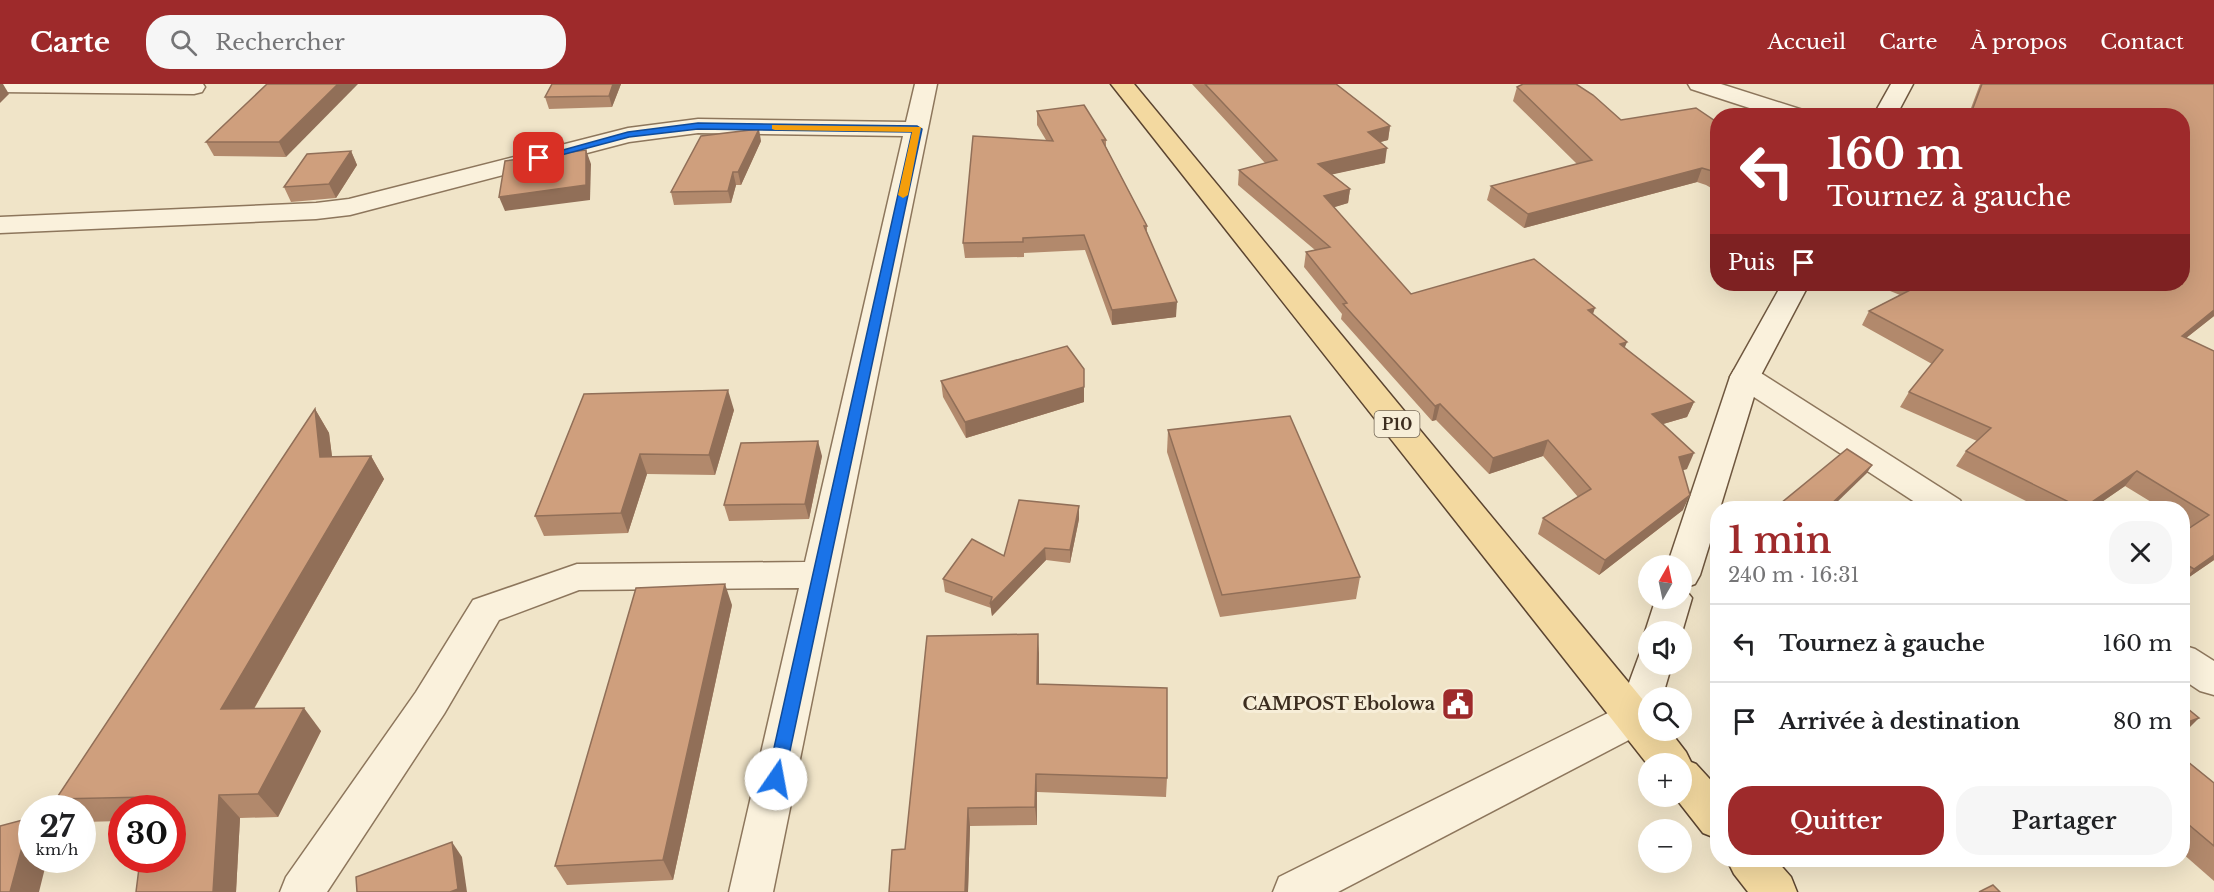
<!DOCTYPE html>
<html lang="fr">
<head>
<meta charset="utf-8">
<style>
  :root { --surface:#fff; --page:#f6f6f6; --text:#202124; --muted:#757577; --line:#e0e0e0; --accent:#9e2a2b }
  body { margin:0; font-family:"Libre Baskerville",serif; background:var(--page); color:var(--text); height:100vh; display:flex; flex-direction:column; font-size:22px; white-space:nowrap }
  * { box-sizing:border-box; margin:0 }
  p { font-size:20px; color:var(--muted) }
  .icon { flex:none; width:33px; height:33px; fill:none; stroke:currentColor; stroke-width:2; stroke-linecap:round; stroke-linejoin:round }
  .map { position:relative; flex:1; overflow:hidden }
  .side { position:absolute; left:1710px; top:417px; width:480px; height:366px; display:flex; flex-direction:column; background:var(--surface); border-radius:24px; box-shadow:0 6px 24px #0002 }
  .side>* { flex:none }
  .guide { position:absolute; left:1710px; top:24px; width:480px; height:183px; border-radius:24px; box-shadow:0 6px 24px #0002; background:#9e2a2b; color:#fff; overflow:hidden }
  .needle { width:39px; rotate:9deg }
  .controls { position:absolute; left:1638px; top:471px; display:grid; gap:12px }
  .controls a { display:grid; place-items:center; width:54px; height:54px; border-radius:50%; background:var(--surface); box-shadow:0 6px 24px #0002; font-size:30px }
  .speed { position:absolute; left:18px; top:711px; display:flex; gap:12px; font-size:30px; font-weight:700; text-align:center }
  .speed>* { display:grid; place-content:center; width:78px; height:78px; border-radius:50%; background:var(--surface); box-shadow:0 6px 24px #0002; line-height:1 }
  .speed small { font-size:15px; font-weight:400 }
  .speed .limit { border:9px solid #d22; background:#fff; color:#111 }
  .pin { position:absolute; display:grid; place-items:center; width:51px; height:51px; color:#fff; margin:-26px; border-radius:12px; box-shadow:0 3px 9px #0006 }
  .me { position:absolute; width:66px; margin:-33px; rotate:12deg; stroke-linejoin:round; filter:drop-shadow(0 0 4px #0008) }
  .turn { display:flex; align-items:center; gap:21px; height:126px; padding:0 18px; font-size:27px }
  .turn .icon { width:78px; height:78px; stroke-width:2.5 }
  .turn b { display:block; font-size:42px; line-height:51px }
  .then { display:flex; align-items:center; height:57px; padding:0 18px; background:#0003; gap:12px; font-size:22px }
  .round { display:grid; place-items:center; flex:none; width:63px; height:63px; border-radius:24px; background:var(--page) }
  .head { display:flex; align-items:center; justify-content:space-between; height:102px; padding:0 18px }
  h1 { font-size:36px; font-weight:600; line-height:45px; color:var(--accent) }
  .cta { display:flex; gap:12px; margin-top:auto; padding:12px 18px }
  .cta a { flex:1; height:69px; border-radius:24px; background:var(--accent); color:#fff; font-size:24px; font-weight:600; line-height:69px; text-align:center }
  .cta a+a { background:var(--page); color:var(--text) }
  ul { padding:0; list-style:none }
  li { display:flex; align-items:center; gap:18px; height:78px; padding:0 18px; border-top:2px solid var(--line) }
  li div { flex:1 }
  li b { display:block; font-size:22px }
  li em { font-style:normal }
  header { display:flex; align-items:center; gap:36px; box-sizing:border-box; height:84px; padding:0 30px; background:var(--accent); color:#fff }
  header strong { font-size:28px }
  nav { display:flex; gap:33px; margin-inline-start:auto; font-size:21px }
  .search { width:420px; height:54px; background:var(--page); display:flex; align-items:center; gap:15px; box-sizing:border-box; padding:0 21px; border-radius:24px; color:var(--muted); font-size:22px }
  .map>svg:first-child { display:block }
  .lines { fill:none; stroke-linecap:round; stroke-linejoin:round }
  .minor-casing { stroke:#8d765c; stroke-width:3 }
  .secondary-casing { stroke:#6f573f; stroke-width:3 }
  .primary-casing { stroke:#5b4430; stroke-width:3 }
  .minor { fill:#faf1dc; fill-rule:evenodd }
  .secondary { fill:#faf1dc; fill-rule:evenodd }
  .primary { fill:#f3d9a0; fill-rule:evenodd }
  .wall { fill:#b2896c }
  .shaded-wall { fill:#916f58 }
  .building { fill:#cf9f7d; stroke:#916f58; stroke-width:1.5 }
  .route { fill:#1a73e8; stroke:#114b97; stroke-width:1.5 }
  .slow { fill:#f59e0b }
  .labels { text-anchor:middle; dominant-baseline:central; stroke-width:6; stroke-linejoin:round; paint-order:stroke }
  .shield { fill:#f7eed8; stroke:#756857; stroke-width:1.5 }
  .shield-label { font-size:16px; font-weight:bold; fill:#3d2e20 }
  .poi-label { font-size:18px; font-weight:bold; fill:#3d2e20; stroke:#f7eed8; text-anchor:end }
</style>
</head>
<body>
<header>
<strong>Carte</strong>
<div class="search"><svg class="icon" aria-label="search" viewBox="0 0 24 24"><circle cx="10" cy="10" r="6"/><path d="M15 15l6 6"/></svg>Rechercher</div>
<nav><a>Accueil</a><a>Carte</a><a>À propos</a><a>Contact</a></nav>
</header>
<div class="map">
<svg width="2214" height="808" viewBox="0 0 2214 808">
  <rect width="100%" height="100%" fill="#f0e4c8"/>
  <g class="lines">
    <defs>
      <g id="minor">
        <polygon points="0,0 203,0 205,3 202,8 194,10 0,8"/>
        <polygon points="915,0 937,0 773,808 729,808 799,504 579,506 499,536 444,630 327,808 280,808 286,793 416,608 473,516 577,480 805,478 903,52 698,49 629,58 350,131 316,135 0,149 0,133 316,119 349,115 628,44 698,35 906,38"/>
        <polygon points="1688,0 1721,0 1806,27 1809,32 1774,32 1691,5"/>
        <polygon points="1745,284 1756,286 1960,416 1964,424 1924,424 1734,300 1730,293 1734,286"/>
        <polygon points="2182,561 2195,565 2214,577 2214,611 2200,607 2182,595"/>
        <polygon points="1636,618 1648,622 1648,646 1338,808 1273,808 1279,793 1622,622"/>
      </g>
      <g id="secondary">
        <polygon points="1891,0 1913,0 1896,32 1873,32"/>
        <polygon points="1782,200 1809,200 1760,293 1720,424 1718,424 1718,433 1700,491 1695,500 1684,504 1692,514 1682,548 1648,548 1648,556 1645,548 1656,514 1682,514 1682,482 1667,482 1730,293"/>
        <polygon points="1648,566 1648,580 1672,580 1662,614 1648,614 1648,646 1636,650 1622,646 1616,634 1640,569"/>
      </g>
      <g id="primary">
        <polygon points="1111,0 1134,0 1648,622 1648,646 1669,646 1686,668 1691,678 1696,680 1718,704 1718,755 1703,749 1674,712 1682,712 1682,680 1648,681"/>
        <polygon points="1727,776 1776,776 1791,793 1797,808 1748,808 1734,790"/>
      </g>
    </defs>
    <use href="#minor" class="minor-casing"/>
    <use href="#secondary" class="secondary-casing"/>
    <use href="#primary" class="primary-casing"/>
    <use href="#minor" class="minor"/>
    <use href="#secondary" class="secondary"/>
    <use href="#primary" class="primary"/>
  </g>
  <g class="wall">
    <polygon points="267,0 286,73 214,72 206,58"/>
    <polygon points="552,0 621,0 612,23 549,25 545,13"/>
    <polygon points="1192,0 1336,0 1390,42 1388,56 1380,58 1385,79 1332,90 1350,105 1348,119 1334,123 1411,210 1593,230 1627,258 1624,263 1694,318 1687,333 1663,340 1687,385 1683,386 1683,426 1599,491 1538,450 1543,434 1578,413 1543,372 1489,390 1436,336 1432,337 1341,235 1342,230 1304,183 1306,168 1315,166 1238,101 1239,86 1265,79"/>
    <polygon points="1980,0 2214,0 2214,232 2186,254 2214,267 2214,476 2182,498 2182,449 2191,443 2182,438 2182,424 2161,424 2125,402 2093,424 2040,424 1956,382 1966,367 1977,357 1900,323 1909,308 1932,280 1862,241 1869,227 1900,211 1873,200 2182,200 2182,32 1968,32"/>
    <polygon points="1517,3 1621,36 1718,39 1718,108 1706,101 1697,98 1524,144 1487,116 1491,102 1577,80 1513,17"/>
    <polygon points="1037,27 1106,56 1106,63 1147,142 1147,148 1176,233 1112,241 1085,166 1024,169 1024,173 965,174 963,159 1046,56 1037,41"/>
    <polygon points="761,57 741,101 736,101 731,119 674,121 671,108"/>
    <polygon points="351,67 357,81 336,114 291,118 284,103"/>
    <polygon points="941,297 1084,318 966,354 943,313"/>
    <polygon points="584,310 734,326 715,391 647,390 628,449 544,452 535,432"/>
    <polygon points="315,325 329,349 332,373 371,372 384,395 254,625 321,647 278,733 240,734 236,808 136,808 172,724 122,724 122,737 82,738 82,724 66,724 56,715"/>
    <polygon points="1168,346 1360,493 1356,515 1220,533 1167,368"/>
    <polygon points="822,372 809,435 729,437 724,421"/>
    <polygon points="1079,435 1070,479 1046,476 992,532 991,524 945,508 943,495 1004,472"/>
    <polygon points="732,521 673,796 567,801 555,782"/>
    <polygon points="1039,569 1039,600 1167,694 1166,713 1037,708 1037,741 970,742 968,808 889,808 905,765"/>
    <polygon points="2182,673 2214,699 2214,797 2182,769"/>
    <polygon points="1884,776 1902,776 1887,780"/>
  </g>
  <g class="shaded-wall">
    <polygon points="0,0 3,0 9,10 0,19"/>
    <polygon points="338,0 358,0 286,73 279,58"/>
    <polygon points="613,0 621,0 612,23 609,12"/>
    <polygon points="1390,42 1388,56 1366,62 1368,48"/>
    <polygon points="759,45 761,57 741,101 738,88"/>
    <polygon points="1387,64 1385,79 1316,94 1318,80"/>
    <polygon points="586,66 591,80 590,116 505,127 499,113"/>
    <polygon points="351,67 357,81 336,114 329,100"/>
    <polygon points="1702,84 1697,98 1524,144 1528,130"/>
    <polygon points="733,88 736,101 731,119 728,107"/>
    <polygon points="1350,105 1348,119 1322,127 1324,112"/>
    <polygon points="1177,218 1176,233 1112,241 1112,226"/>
    <polygon points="1595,224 1590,239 1588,226"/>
    <polygon points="2214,226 2214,232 2171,266 2182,252"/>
    <polygon points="1627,258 1621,273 1620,260"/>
    <polygon points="1084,285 1084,318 966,354 965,338"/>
    <polygon points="728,306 734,326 715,391 709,371"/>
    <polygon points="1694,318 1687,333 1646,345 1652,330"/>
    <polygon points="1440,320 1436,336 1432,337 1435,322"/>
    <polygon points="315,325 329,349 335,396 320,373"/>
    <polygon points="1548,356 1543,372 1489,390 1493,374"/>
    <polygon points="818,357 822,372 809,435 805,420"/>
    <polygon points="1694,369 1687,385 1672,389 1679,373"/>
    <polygon points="640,370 647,390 628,449 621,429"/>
    <polygon points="371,372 384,395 240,649 221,625"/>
    <polygon points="1872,381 1867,389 1831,424 1827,424"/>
    <polygon points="2137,387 2125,402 2093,424 2083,424"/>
    <polygon points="1690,411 1683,426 1599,491 1605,476"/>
    <polygon points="1079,422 1079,435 1070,479 1070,466"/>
    <polygon points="1045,464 1046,476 992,532 990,520"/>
    <polygon points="2214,471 2214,476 2182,498 2194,485"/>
    <polygon points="725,500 732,521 673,796 663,776"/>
    <polygon points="1038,550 1039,569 1039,619 1037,600"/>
    <polygon points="304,624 321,647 278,733 258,710"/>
    <polygon points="2199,634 2182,651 2182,640"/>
    <polygon points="1036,690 1037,708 1037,741 1035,723"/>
    <polygon points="219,711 240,734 236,808 213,808"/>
    <polygon points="968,724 970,742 968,808 965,808"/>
    <polygon points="30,734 32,735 32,776 47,776 39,808 10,808"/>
    <polygon points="452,758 462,773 467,808 450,808"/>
    <polygon points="1891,776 1902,776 1887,780"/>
  </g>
  <g class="building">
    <polygon points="267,0 338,0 279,58 206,58"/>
    <polygon points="552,0 613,0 609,12 545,13"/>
    <polygon points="1205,0 1336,0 1390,42 1368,48 1387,64 1318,80 1350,105 1324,112 1411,210 1534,175 1595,224 1588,226 1627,258 1620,260 1694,318 1652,330 1694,369 1679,373 1690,411 1605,476 1543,434 1591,405 1548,356 1493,374 1440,320 1435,322 1343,220 1347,219 1306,168 1330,163 1239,86 1277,76"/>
    <polygon points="1523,0 1576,0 1593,11 1621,36 1696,24 1718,39 1718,91 1712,87 1702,84 1528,130 1491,102 1592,76 1517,3"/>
    <polygon points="1982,0 2214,0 2214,226 2182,252 2214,267 2214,471 2194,485 2182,478 2182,449 2209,431 2137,387 2083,424 2081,424 1966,367 1991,344 1909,308 1943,266 1869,227 1920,201 1915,200 2182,200 2182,32 1970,32"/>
    <polygon points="1084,21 1106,56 1102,56 1147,142 1144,142 1177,218 1112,226 1084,151 1023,154 1023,158 963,159 973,52 1053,57 1037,27"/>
    <polygon points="1791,25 1829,32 1791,32"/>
    <polygon points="759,45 738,88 733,88 728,107 671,108 701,52"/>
    <polygon points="586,66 586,101 499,113 505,77"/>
    <polygon points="351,67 329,100 284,103 307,70"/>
    <polygon points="1067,262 1084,285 1084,303 965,338 941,297"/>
    <polygon points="728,306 709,371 640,370 621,429 535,432 584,310"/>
    <polygon points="315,325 320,373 371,372 221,625 304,624 258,710 219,711 213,808 136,808 140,776 172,776 172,724 146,724 147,713 56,715"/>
    <polygon points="1290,332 1360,493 1222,511 1168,346"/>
    <polygon points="818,357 805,420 724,421 741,359"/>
    <polygon points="1847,365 1872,381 1827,424 1775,424"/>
    <polygon points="1019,416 1079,422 1070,466 1045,464 990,520 992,513 943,495 972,455 1004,472"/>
    <polygon points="725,500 663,776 555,782 636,504"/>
    <polygon points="1038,550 1037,600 1167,604 1167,694 1036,690 1035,723 968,724 965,808 889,808 892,766 905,765 927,552"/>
    <polygon points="2182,620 2199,634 2182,640"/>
    <polygon points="2182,673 2214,699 2214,762 2182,735"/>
    <polygon points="30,734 10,808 0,808 0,742"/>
    <polygon points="452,758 458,805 450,808 357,808 356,793"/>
    <polygon points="1993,801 2000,808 1979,808"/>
  </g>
  <polygon class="route" points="698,39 917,42 922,45 784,695 782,700 776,702 770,700 767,695 912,48 698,45 629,53 539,77 534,74 628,48"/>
  <polygon class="slow" points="772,41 921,43 908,111 903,114 898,111 912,48 775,46 772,45"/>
  <defs>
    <symbol id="civic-square" viewBox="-11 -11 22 22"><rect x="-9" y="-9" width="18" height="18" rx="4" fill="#9e2a2b" stroke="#f7eed8"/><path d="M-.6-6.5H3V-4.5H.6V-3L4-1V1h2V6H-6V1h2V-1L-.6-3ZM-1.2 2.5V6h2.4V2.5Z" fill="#fff"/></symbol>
  </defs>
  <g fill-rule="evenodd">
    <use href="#civic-square" x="1439" y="601" width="38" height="38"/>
  </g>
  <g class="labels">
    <rect class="shield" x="1374.5" y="327" width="45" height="26" rx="4.5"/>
    <g class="shield-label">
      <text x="1397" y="340">P10</text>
    </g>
    <g class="poi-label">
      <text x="1435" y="620">CAMPOST Ebolowa</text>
    </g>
  </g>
</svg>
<div class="controls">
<a><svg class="needle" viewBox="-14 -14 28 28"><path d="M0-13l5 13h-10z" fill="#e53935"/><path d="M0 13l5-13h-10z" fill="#757577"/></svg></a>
<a><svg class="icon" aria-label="sound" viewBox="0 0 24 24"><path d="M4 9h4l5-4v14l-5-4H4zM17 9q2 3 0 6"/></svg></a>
<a><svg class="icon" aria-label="search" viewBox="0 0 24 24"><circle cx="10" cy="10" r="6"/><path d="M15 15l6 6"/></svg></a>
<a>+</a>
<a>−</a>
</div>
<div class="speed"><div>27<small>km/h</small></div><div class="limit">30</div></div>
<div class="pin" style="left:539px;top:74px;background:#d93025"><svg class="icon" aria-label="arrive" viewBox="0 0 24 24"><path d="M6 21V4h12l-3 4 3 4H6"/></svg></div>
<svg class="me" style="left:776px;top:695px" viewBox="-20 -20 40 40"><circle r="19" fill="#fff"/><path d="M0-13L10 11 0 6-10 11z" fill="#1a73e8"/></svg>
<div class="guide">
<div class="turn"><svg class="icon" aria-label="left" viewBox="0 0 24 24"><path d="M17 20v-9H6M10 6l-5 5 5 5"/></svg><div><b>160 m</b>Tournez à gauche</div></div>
<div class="then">Puis<svg class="icon" aria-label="arrive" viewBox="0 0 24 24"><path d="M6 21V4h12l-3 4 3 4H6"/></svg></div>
</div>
<section class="side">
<div class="head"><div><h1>1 min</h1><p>240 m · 16:31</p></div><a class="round"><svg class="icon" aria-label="close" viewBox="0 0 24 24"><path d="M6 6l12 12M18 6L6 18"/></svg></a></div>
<ul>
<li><svg class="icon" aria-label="left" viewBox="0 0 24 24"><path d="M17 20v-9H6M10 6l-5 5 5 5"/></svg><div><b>Tournez à gauche</b></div><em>160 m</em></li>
<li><svg class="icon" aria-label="arrive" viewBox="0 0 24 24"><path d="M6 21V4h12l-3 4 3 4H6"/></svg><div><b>Arrivée à destination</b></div><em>80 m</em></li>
</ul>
<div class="cta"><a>Quitter</a><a>Partager</a></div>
</section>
</div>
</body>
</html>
